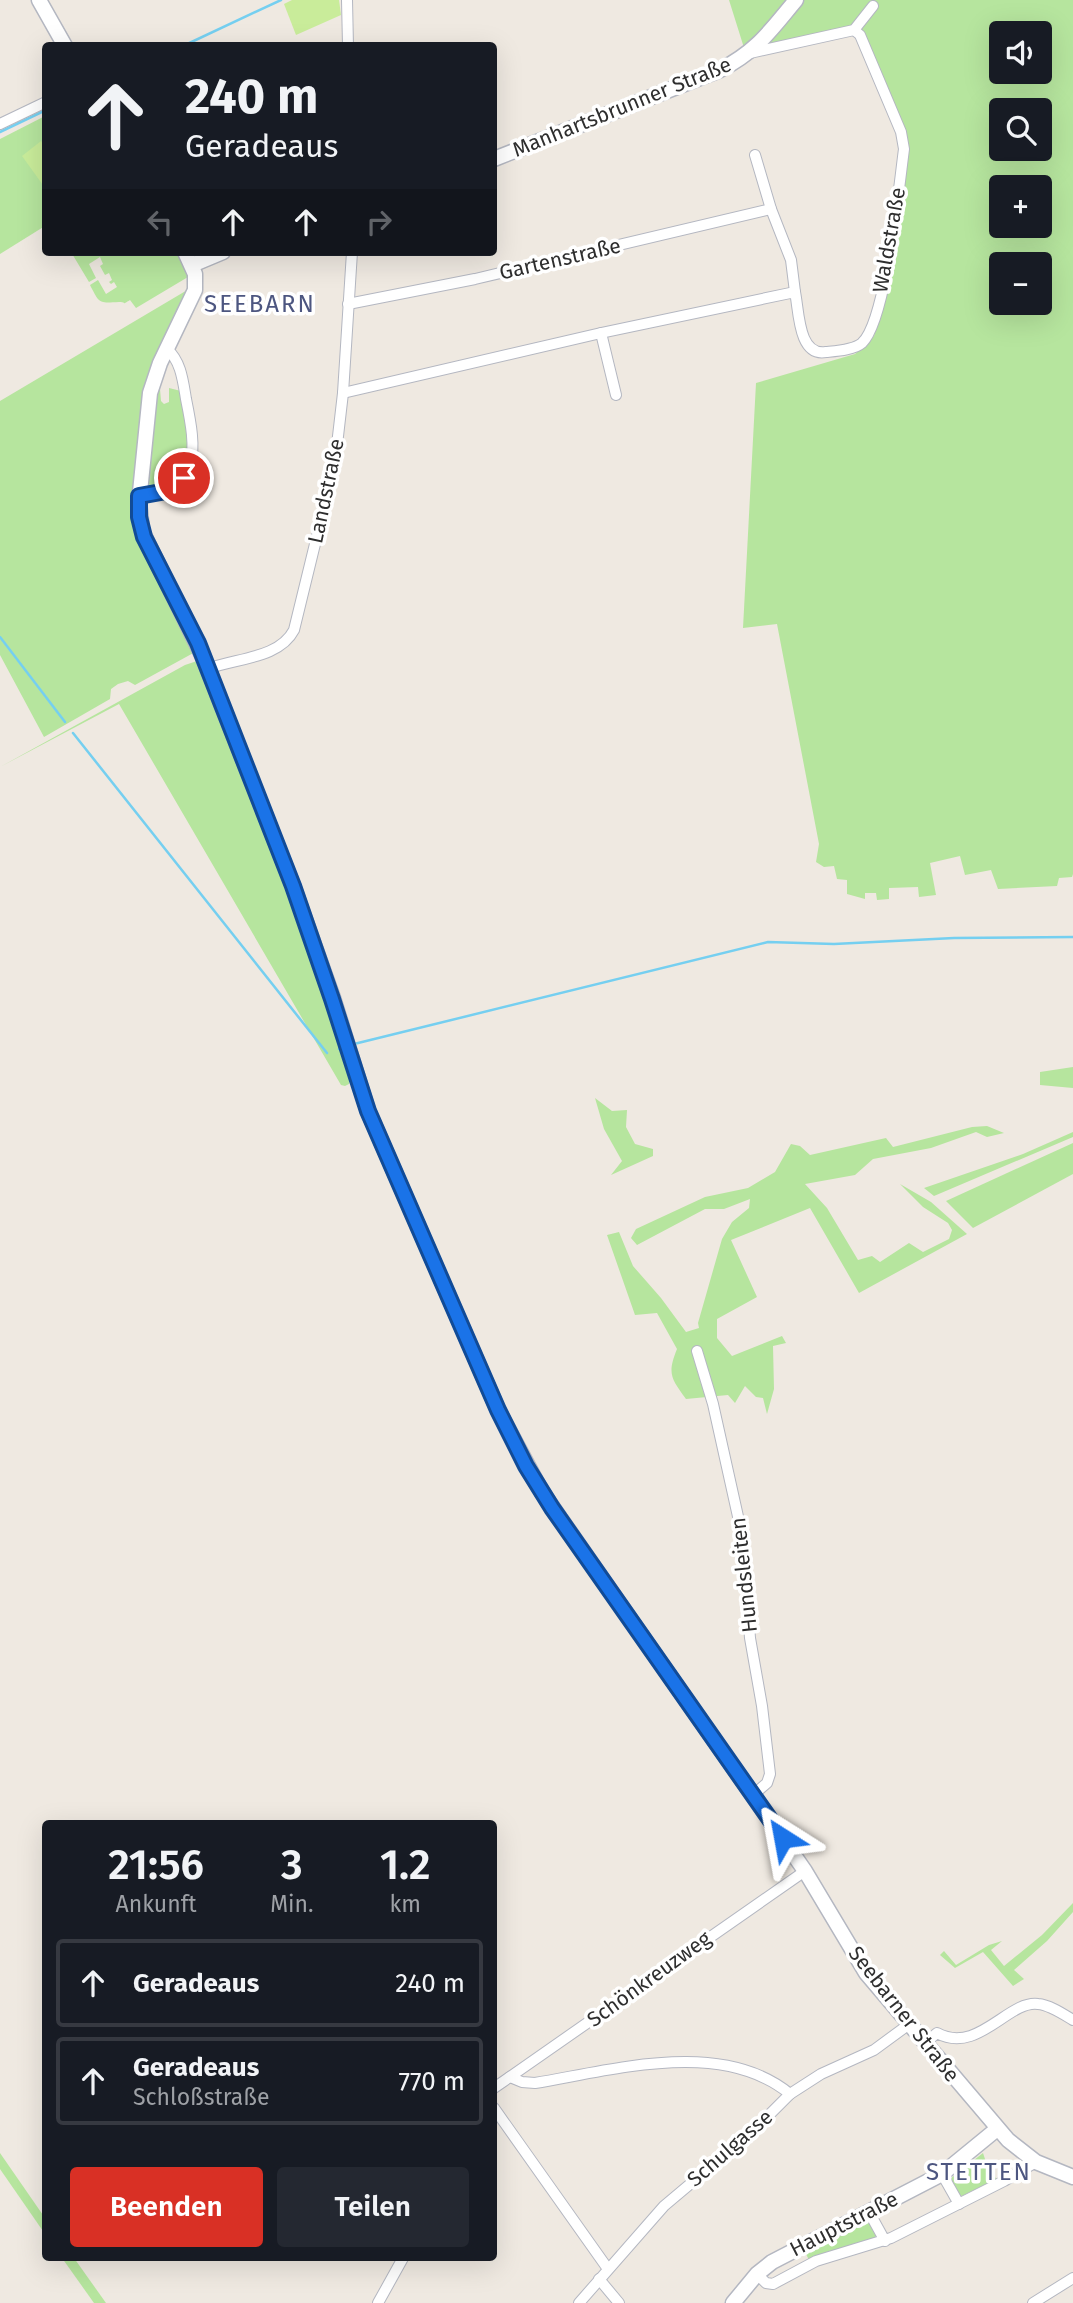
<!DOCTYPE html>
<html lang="de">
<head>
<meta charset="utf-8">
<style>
  :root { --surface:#171b24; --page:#242831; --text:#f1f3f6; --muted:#9ea1a6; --line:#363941; --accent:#d93025 }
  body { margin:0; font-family:"Fira Sans",sans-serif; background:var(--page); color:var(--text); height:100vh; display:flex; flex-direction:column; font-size:26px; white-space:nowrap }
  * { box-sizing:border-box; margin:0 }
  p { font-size:23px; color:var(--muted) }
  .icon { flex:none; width:38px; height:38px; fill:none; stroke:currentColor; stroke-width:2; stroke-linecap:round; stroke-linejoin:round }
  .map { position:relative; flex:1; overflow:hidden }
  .panel { position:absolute; left:42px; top:1820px; width:455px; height:441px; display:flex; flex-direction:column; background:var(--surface); border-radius:7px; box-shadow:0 7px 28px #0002 }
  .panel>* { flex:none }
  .guide { position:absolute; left:42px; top:42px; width:455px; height:214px; border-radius:7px; box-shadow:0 7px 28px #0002; background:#171b24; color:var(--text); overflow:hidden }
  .tools { position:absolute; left:989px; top:21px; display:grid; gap:14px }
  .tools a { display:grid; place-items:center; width:63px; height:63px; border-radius:7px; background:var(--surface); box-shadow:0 7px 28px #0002; font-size:35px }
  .pin { position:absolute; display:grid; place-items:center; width:60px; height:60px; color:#fff; margin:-30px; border:4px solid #fff; border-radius:50%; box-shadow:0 2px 7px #0007 }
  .me { position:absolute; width:77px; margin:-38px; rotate:326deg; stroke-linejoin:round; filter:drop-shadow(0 0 5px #0008) }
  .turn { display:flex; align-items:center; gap:24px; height:147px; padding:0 28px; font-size:32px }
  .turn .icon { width:91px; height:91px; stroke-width:2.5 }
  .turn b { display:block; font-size:49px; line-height:60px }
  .lanes { display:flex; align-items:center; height:66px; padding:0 28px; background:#0003; justify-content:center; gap:35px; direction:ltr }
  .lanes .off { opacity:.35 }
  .eta { display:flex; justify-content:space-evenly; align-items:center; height:119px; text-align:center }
  .eta b { font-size:42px; font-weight:600; line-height:49px }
  .action { display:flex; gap:14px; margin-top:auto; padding:14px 28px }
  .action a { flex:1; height:80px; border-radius:7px; background:var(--accent); color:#fff; font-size:28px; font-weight:600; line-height:80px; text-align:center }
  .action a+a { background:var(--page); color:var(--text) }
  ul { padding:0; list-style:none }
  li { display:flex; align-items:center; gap:21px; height:88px; margin:0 14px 10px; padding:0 14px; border:4px solid var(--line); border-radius:7px }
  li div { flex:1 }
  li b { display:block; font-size:26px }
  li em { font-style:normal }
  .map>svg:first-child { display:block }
  .green { fill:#b6e59e; fill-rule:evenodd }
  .pitch { fill:#c9ec9a }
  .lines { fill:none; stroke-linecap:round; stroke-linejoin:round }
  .stream { stroke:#75cff0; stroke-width:2.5 }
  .street-casing { stroke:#b4b7c1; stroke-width:12 }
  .secondary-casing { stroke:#b4b7c1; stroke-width:17 }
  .street { stroke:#fff; stroke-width:10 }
  .secondary { stroke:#fff; stroke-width:14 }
  .route-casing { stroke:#114b97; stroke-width:18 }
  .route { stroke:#1a73e8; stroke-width:12 }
  .labels { text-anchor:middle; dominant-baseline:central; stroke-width:7; stroke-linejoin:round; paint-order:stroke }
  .street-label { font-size:21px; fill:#2e2e2e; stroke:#fff }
  .quarter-label { font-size:24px; letter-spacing:2px; fill:#4d5680; stroke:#fff }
</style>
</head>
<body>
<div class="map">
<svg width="1073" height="2303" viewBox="0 0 1073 2303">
  <rect width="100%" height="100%" fill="#efe9e1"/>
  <g class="green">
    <path d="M 729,0 L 1073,0 L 1073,874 L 1072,877 L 1059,878 L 1057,886 L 998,889 L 991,870 L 965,875 L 960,856 L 930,863 L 936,895 L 919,897 L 918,887 L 889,888 L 889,899 L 877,900 L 876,893 L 865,893 L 865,899 L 847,894 L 847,880 L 837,879 L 834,866 L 824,867 L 816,862 L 819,844 L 777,624 L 743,628 L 756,383 L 855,354 L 874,336 L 887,283 L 907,143 L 860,26 L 745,51 ZM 1001,33 L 1040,33 L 1040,72 L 1001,72 ZM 1001,110 L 1040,110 L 1040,149 L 1001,149 ZM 1001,187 L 1040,187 L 1040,226 L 1001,226 ZM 1001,264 L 1040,264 L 1040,303 L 1001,303 Z"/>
    <polygon points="45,116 45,226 0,254 0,139"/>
    <path d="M 71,252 L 177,252 L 187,269 L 188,277 L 136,308 L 130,300 C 120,306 129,302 119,302 C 98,303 100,304 90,285 L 98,280 L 106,294 L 117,287 L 114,282 L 111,284 L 109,282 L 112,280 L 109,273 L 105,275 L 100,266 L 103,264 L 100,257 L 89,264 L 96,278 L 89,282 Z"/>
    <polygon points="189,289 146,380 133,489 139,540 197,651 135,685 128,681 118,684 111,689 110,699 44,737 0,655 0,401"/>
    <path d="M 169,388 L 181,391 C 187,422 201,464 168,484 C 161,488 155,490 147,488 L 157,389 L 160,389 L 161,401 L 164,404 L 169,402 Z"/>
    <polygon points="197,661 308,939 350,1076 349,1084 345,1086 341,1085 119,704 0,767 185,665"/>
    <polygon points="1073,1067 1073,1088 1040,1085 1040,1072"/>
    <polygon points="595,1098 612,1111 627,1110 626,1127 635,1144 653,1149 653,1156 611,1175 622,1161 604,1129"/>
    <path d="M 987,1126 L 1004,1133 L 987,1137 L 976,1132 L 931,1148 L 873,1159 L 855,1175 L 805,1184 L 827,1208 L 858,1260 L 872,1256 L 880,1262 L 909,1243 L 923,1252 L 949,1239 L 952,1230 L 948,1223 L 923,1207 L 900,1184 L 931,1202 L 967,1234 L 859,1293 L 810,1208 L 731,1240 L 757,1297 L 717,1319 L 717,1338 L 732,1356 L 782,1336 L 786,1343 L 773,1346 L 774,1389 L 767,1414 L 763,1398 L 756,1397 L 745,1386 L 735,1403 L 728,1395 L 686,1399 C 671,1378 667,1374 677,1349 L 657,1313 L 635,1315 L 607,1235 L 619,1232 L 633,1266 L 661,1298 L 686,1332 L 699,1328 L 698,1323 L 722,1239 L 732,1222 L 749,1208 L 750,1199 L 724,1209 L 705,1209 L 637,1245 L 631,1238 L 636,1229 L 705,1197 L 748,1188 L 775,1172 L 791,1144 L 800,1146 L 810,1155 L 886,1138 L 893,1147 L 972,1127 Z"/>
    <polygon points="1073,1132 1073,1137 934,1196 924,1188 1023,1154"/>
    <polygon points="1073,1143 1073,1174 973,1228 946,1201"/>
    <polygon points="1073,1903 1073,1912 1047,1941 1014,1970 1024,1979 1013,1986 983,1952 955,1968 940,1955 944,1951 956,1965 989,1945 1002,1941 991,1950 1004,1966 1042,1935"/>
    <polygon points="0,2153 45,2218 45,2234 0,2169"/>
    <polygon points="983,2153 986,2162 984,2164 991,2168 996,2179 962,2196 959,2195 950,2179"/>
    <polygon points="868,2220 877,2235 873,2239 809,2260 805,2252"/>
    <polygon points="62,2258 74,2258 106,2303 94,2303"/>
  </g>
  <g class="pitch">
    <polygon points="292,0 339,0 341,15 296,35 284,4"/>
    <polygon points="41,141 45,147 45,188 22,156"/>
  </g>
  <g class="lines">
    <g class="stream">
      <polyline points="183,46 281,0"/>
      <polyline points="0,132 46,110"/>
      <polyline points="0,637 65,722"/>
      <polyline points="73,733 327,1053"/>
      <polyline points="354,1044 768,942 834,944 954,938 1073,937"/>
      <polyline points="339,1049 340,1049"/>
    </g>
    <defs>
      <g id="street">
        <polyline points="347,0 348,46"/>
        <polyline points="750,53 854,30 873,6"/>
        <polyline points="0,124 46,102"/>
        <polyline points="755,155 771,209 791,260 795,292"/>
        <polyline points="348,304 475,279 771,209"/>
        <polyline points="601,333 616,395"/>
        <path d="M 343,393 L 601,333 L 795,292 C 799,310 798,357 826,352 C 836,351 854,350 862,343 C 886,321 899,186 904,149 L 901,132 L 860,35 L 854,30"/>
        <path d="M 139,496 C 203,490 196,448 186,399 C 183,381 181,361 167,349"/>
        <path d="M 208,669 C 235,658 279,659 294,630 L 335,462 L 343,393 L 352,252"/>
        <polyline points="697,1351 713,1404 743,1539 750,1638 762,1706 770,1774 767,1783 753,1795"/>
        <path d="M 924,2044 L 937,2033 C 978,2055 1008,2000 1038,2004 C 1050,2005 1063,2014 1073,2020"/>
        <path d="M 510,2077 L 522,2082 L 535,2083 C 614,2070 722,2038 790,2094"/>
        <polyline points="494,2088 805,1871"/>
        <polyline points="494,2108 608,2269"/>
        <polyline points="942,2174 959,2204"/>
        <polyline points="869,2212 885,2241"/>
        <polyline points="757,2274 766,2283 773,2284 816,2261 891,2238 1004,2181 1036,2162"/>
        <polyline points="599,2279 619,2303"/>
        <polyline points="378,2303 403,2258"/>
        <polyline points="579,2303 664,2206 752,2132 790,2094 821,2074 874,2050 908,2025"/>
        <polyline points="1033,2303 1073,2278"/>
      </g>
      <g id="secondary">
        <polyline points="39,0 65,46"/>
        <path d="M 494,159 L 720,70 C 757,51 770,31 796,0"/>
        <polyline points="185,252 195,274 195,290 160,363 150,393 139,502 142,531 202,655 293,886 333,998 368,1111 498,1410 542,1492 805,1871 866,1973 1008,2140 1036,2162 1073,2177"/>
        <polyline points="192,265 223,252"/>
        <polyline points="733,2303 757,2274 772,2262 942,2174 997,2129"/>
      </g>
    </defs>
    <use href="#street" class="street-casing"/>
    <use href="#secondary" class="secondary-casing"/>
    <use href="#street" class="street"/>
    <use href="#secondary" class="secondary"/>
  </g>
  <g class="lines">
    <defs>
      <polyline id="route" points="184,478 161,492 139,496 139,517 144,537 198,643 293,886 332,999 368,1111 498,1410 526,1466 552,1508 783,1838"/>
    </defs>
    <use href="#route" class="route-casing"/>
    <use href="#route" class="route"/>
  </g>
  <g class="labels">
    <g class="street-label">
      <text transform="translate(622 107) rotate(-22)">Manhartsbrunner Straße</text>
      <text transform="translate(889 240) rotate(-80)">Waldstraße</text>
      <text transform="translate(560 259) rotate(-13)">Gartenstraße</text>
      <text transform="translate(326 491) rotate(-78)">Landstraße</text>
      <text transform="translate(744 1575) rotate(-96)">Hundsleiten</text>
      <text transform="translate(649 1979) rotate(-36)">Schönkreuzweg</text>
      <text transform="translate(904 2014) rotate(52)">Seebarner Straße</text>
      <text transform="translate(730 2148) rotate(-41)">Schulgasse</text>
      <text transform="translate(844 2224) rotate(-27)">Hauptstraße</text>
    </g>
    <g class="quarter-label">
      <text x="260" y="304">SEEBARN</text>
      <text x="979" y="2172">STETTEN</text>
    </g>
  </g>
</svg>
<div class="tools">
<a><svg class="icon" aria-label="sound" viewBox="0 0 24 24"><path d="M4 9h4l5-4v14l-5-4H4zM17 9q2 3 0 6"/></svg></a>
<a><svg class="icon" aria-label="search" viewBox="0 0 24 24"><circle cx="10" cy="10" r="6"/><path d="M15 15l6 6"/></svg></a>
<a>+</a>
<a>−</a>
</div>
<div class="pin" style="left:184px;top:478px;background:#d93025"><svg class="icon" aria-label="arrive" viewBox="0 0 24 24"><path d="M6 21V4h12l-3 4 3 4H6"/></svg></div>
<svg class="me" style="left:783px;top:1838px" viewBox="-20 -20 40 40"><path d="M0-17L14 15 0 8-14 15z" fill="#1a73e8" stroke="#fff" stroke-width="4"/></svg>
<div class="guide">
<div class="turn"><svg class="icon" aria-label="ahead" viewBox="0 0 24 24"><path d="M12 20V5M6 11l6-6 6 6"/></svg><div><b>240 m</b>Geradeaus</div></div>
<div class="lanes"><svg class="icon off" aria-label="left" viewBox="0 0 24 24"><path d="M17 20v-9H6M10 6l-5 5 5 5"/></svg><svg class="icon" aria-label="ahead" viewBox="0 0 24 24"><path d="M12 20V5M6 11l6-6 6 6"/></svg><svg class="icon" aria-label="ahead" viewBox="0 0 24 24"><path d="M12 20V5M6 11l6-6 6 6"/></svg><svg class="icon off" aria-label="right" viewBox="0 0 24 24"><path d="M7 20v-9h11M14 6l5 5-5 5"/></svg></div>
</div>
<section class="panel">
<div class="eta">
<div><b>21:56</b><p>Ankunft</p></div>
<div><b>3</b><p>Min.</p></div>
<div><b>1.2</b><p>km</p></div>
</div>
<ul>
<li><svg class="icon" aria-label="ahead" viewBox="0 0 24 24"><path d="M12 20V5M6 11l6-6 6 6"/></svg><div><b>Geradeaus</b></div><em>240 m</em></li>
<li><svg class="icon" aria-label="ahead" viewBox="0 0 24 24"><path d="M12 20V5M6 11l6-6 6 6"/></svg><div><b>Geradeaus</b><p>Schloßstraße</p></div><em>770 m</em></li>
</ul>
<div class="action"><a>Beenden</a><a>Teilen</a></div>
</section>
</div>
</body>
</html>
